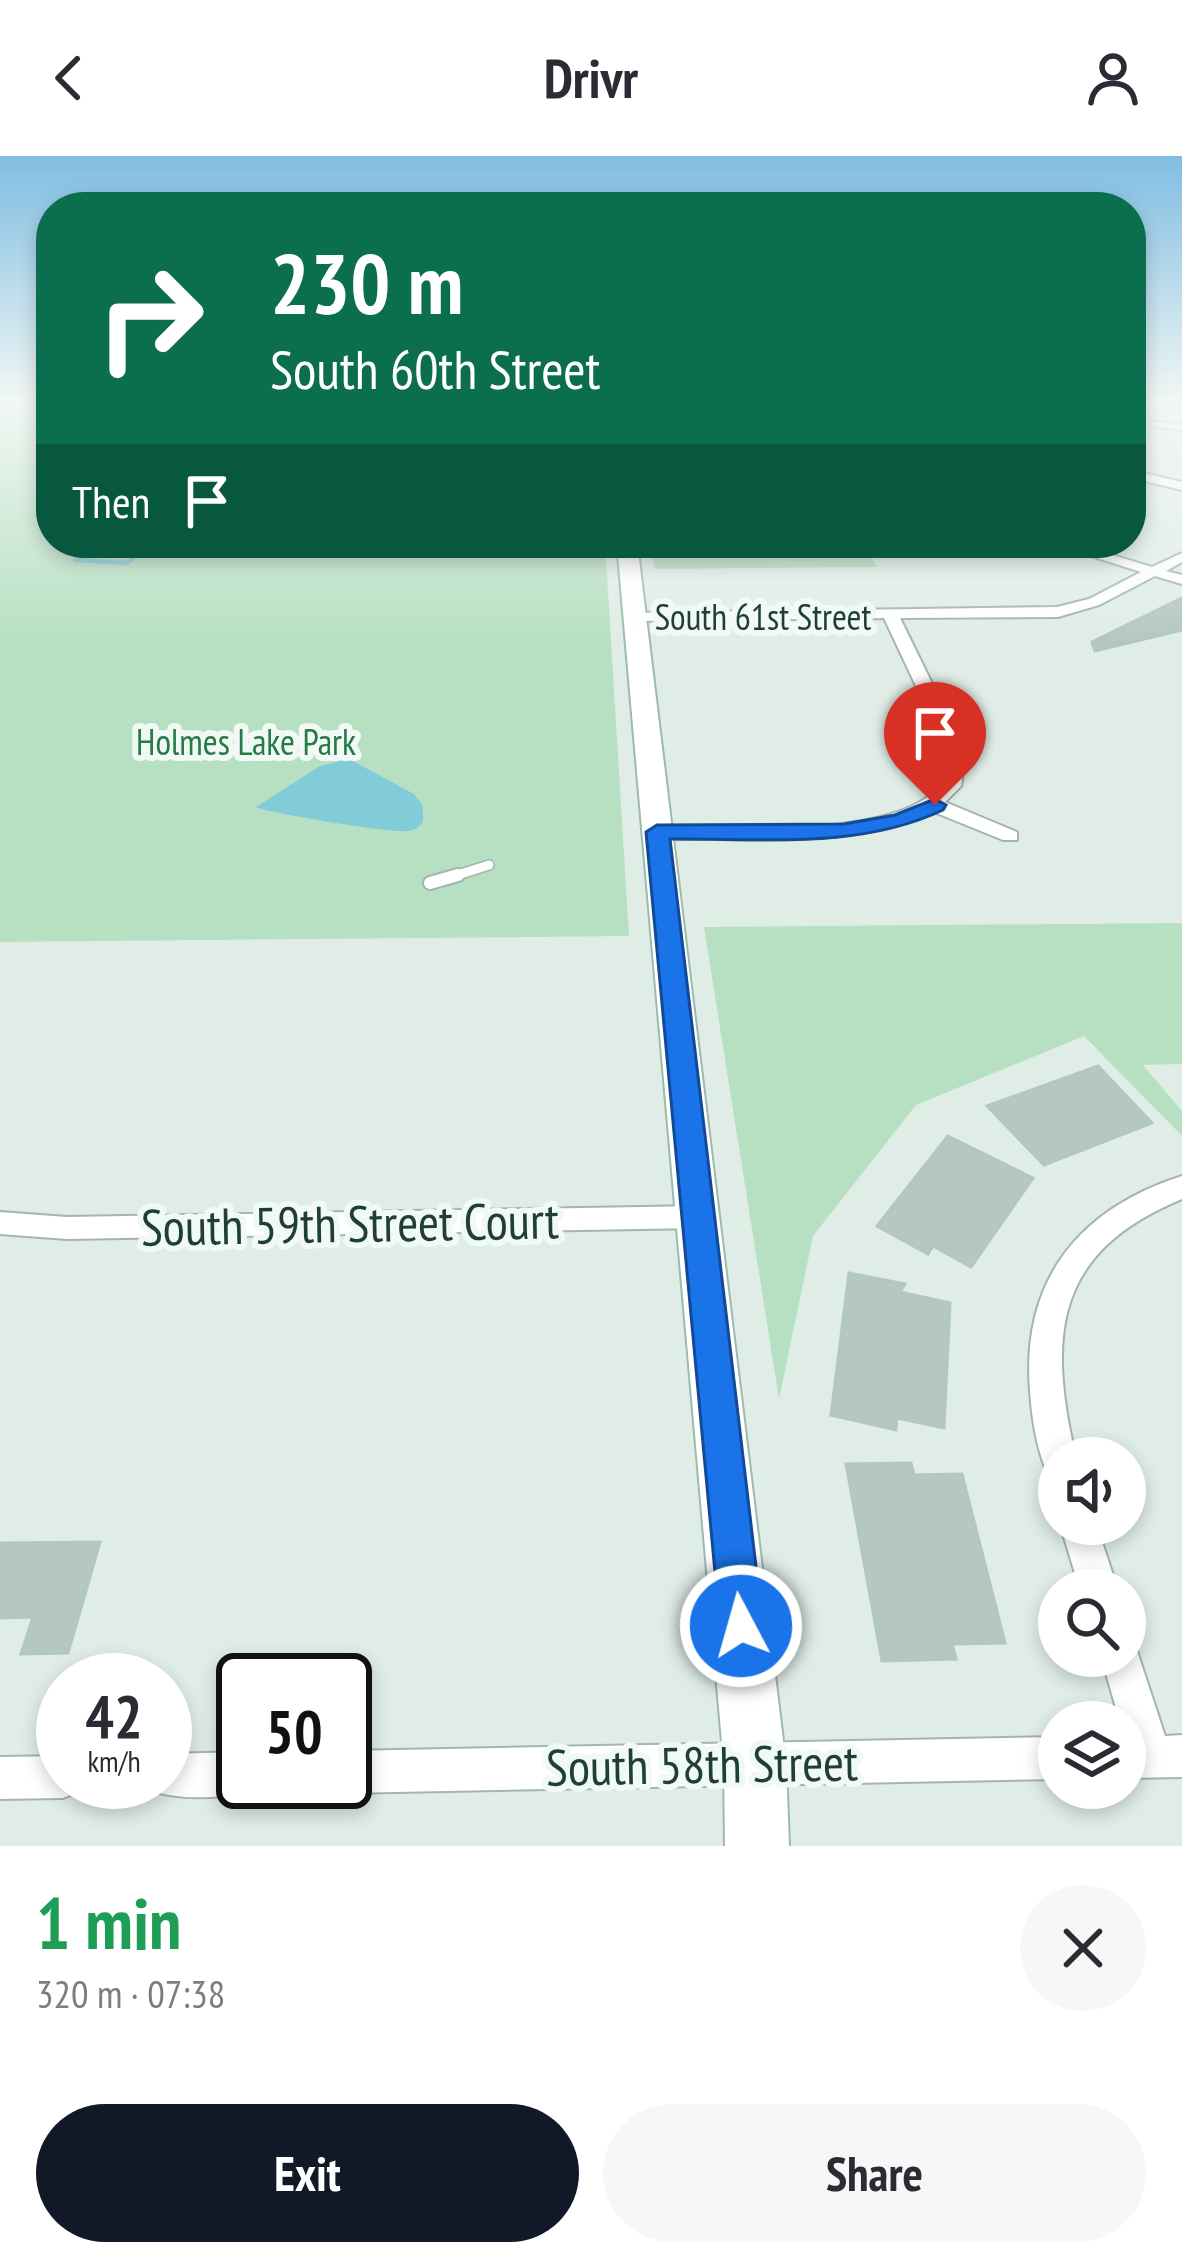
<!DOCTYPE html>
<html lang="en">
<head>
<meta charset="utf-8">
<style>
  :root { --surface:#fff; --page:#f7f7f7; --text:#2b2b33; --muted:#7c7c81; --accent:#111827 }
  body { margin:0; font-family:"PT Sans Narrow",sans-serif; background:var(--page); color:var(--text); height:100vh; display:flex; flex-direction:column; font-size:45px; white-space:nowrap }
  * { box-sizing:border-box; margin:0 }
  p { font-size:39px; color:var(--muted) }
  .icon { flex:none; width:66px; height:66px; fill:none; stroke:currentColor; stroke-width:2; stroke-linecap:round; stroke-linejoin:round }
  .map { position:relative; height:1690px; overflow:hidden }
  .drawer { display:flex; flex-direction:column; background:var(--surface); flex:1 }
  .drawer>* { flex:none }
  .guide { position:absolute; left:36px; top:36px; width:1110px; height:366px; border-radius:48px; box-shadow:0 6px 18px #0003; background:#0b6e4f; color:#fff; overflow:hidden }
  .tools { position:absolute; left:1038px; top:1281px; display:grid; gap:24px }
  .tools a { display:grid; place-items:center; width:108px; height:108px; border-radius:50%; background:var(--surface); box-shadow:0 6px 18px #0003; font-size:60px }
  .speed { position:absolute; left:36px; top:1497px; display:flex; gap:24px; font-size:60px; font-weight:700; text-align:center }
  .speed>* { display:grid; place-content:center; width:156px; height:156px; border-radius:50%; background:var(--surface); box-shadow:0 6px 18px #0003; line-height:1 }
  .speed small { font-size:30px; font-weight:400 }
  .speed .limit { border:6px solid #111; border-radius:18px; background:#fff; color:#111 }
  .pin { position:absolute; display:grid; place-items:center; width:102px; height:102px; color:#fff; margin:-123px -51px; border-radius:50% 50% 50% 0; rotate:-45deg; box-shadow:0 0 12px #0007 }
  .pin .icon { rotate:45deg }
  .me { position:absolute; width:132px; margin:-66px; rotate:354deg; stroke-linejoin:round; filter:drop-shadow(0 0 9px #0008) }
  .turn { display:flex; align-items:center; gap:42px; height:252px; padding:0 36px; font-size:54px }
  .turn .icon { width:156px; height:156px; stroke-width:2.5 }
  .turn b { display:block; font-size:84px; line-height:102px }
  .then { display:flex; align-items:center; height:114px; padding:0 36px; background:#0003; gap:24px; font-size:45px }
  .round { display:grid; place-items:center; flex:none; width:126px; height:126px; border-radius:63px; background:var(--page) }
  .overview { display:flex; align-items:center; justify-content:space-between; height:204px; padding:0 36px }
  h1 { font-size:72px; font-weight:800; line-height:90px; color:#1e9e55 }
  .button { display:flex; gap:24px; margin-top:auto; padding:24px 36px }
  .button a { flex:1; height:138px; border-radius:72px; background:var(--accent); color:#fff; font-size:48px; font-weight:800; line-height:138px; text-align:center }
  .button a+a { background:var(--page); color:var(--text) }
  header { display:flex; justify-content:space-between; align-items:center; height:156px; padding:0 36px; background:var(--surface); font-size:54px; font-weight:800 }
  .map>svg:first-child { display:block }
  .green { fill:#b7e0c2 }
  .water { fill:#82cbd8 }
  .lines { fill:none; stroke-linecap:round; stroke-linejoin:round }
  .stream { stroke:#82cbd8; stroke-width:4.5 }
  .building { fill:#b5c8c0; stroke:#b2c7be; stroke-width:3 }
  .service-far1-casing { stroke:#a2b5ae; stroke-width:12 }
  .service-casing { stroke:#a2b5ae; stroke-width:16 }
  .minor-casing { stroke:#a2b5ae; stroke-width:4 }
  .secondary-casing { stroke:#9dbaaf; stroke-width:4 }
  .service-far1 { stroke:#fff; stroke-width:9 }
  .service { stroke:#fff; stroke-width:12 }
  .minor { fill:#fff; fill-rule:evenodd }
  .secondary { fill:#fff; fill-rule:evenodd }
  .route { fill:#1a73e8; stroke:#114b97; stroke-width:3 }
  .labels { text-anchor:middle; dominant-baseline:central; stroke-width:12; stroke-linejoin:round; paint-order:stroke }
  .far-street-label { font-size:36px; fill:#1f3f36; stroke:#f1f9f5 }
  .far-park-label { font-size:36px; fill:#257a45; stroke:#f1f9f5 }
  .near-street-label { font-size:51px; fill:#1f3f36; stroke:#f1f9f5 }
</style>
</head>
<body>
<header><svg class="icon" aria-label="back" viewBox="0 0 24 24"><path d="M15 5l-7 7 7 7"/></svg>Drivr<svg class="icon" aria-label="person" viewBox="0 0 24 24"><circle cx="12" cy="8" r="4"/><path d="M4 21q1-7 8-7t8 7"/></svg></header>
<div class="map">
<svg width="1182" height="1690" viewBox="0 0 1182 1690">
  <rect width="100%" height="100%" fill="#e0ede7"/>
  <g class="green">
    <polygon points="0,247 51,247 51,387 605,387 629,780 0,786"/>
    <polygon points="651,387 864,387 877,411 654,413"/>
    <polygon points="1182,767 1182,908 1143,909 1182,955 1182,980 1084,880 916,949 813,1080 779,1243 704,771"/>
  </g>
  <path class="water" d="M 349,603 L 414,638 L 423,650 L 423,666 C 417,672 416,674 407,675 C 396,678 263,656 256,651 L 320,610 Z"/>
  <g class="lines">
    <g class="stream">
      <polyline points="781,387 852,396"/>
      <polyline points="75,404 127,407 133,402 132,387"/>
    </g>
  </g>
  <g class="building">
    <polygon points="1182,442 1182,474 1095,495 1092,486"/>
    <polygon points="1098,910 1152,967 1044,1009 987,950"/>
    <polygon points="948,980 1033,1022 971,1111 933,1090 928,1098 877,1070"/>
    <polygon points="849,1117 905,1128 900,1136 950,1147 944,1272 897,1262 896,1274 831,1259"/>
    <polygon points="911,1307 914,1319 962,1318 1005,1487 952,1488 956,1503 882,1505 846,1308"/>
    <polygon points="100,1386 68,1497 21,1498 33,1461 0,1462 0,1387"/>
  </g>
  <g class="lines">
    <defs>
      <polyline id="service-far1" points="448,722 489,709"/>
      <polyline id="service" points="430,727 458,719"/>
      <g id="minor">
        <polygon points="1153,266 1182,268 1182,274 1153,270"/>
        <polygon points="1131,314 1182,326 1182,334 1131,322"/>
        <path d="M 1050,387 L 1072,387 L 1152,411 L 1182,397 L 1182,406 L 1166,415 L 1182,419 L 1182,428 L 1155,420 L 1099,449 L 1058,461 L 900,462 L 966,597 L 961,630 L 945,646 L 1017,676 L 1017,684 L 1003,684 L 934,656 C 866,686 788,685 715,683 C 693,683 671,684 650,680 L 650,672 L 657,670 C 713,671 959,692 948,597 C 947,587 937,573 932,564 C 916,530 900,496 884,462 L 635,465 L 627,460 L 630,457 L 1057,451 L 1089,443 L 1141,416 Z"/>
        <path d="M 1182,1020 L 1182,1043 C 1054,1096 1047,1179 1076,1302 L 1059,1302 L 1059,1321 L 1047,1316 C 1036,1291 1032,1262 1030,1235 C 1021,1124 1079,1053 1182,1020 Z"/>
        <polygon points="701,1050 711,1053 715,1061 711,1069 701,1072 67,1083 0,1078 0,1056 67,1061"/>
        <polygon points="1060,1368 1096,1368 1118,1434 1080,1434"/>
        <polygon points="1125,1483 1134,1486 1165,1580 1182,1579 1182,1621 1125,1622 1125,1566 1120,1566 1101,1500 1125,1500"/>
        <polygon points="1059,1581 1059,1623 345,1637 328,1626 345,1626 345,1595"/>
        <path d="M 243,1596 L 243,1626 L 260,1626 L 258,1632 C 230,1643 178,1645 150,1634 L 147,1626 L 165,1626 L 165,1598 Z"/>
        <polygon points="63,1600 63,1626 82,1626 78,1636 63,1642 0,1643 0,1601"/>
      </g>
      <polygon id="secondary" points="617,387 637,387 786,1609 789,1690 725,1690 724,1609"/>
    </defs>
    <use href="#service-far1" class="service-far1-casing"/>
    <use href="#service" class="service-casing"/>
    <use href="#minor" class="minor-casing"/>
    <use href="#secondary" class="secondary-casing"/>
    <use href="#service-far1" class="service-far1"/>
    <use href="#service" class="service"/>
    <use href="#minor" class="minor"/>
    <use href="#secondary" class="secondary"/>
  </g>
  <linearGradient id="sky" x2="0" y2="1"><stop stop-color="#7fbde2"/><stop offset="0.51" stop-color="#f1f7f4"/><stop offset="1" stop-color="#f1f7f4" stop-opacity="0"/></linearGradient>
  <rect width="1182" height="483" fill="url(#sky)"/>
  <path class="route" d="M 935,643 L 946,649 L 943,654 C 858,694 761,682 670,683 L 763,1470 L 757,1485 L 741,1491 L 726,1485 L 720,1470 L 646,676 L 657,669 L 844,668 L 895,659 Z"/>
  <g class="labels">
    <g class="far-street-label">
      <text x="763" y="460">South 61st Street</text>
    </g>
    <g class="far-park-label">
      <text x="246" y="585">Holmes Lake Park</text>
    </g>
    <g class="near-street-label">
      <text transform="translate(350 1067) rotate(-1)">South 59th Street Court</text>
      <text transform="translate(702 1608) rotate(-1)">South 58th Street</text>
    </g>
  </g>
</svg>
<div class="tools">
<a><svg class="icon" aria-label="sound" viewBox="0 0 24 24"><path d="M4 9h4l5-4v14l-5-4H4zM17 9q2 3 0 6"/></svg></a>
<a><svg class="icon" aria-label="search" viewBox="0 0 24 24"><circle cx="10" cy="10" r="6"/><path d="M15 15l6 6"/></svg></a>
<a><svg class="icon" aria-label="layers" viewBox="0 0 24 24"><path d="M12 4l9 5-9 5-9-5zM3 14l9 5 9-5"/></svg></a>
</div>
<div class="speed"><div>42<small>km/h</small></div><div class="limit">50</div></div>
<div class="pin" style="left:935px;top:649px;background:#d93025"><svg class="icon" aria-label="arrive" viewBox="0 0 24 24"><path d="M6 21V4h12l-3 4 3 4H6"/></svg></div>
<svg class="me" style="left:741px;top:1470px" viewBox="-20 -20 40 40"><circle r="17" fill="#1a73e8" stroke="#fff" stroke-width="3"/><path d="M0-11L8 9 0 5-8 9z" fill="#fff"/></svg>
<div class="guide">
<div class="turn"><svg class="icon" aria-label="right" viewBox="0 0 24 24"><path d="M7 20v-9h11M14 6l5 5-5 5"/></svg><div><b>230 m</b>South 60th Street</div></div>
<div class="then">Then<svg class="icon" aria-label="arrive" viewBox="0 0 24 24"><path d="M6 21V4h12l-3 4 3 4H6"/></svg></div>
</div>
</div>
<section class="drawer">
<div class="overview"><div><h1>1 min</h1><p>320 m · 07:38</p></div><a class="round"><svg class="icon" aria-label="close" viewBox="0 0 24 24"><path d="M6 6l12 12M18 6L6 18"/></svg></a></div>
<div class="button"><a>Exit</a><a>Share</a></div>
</section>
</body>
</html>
